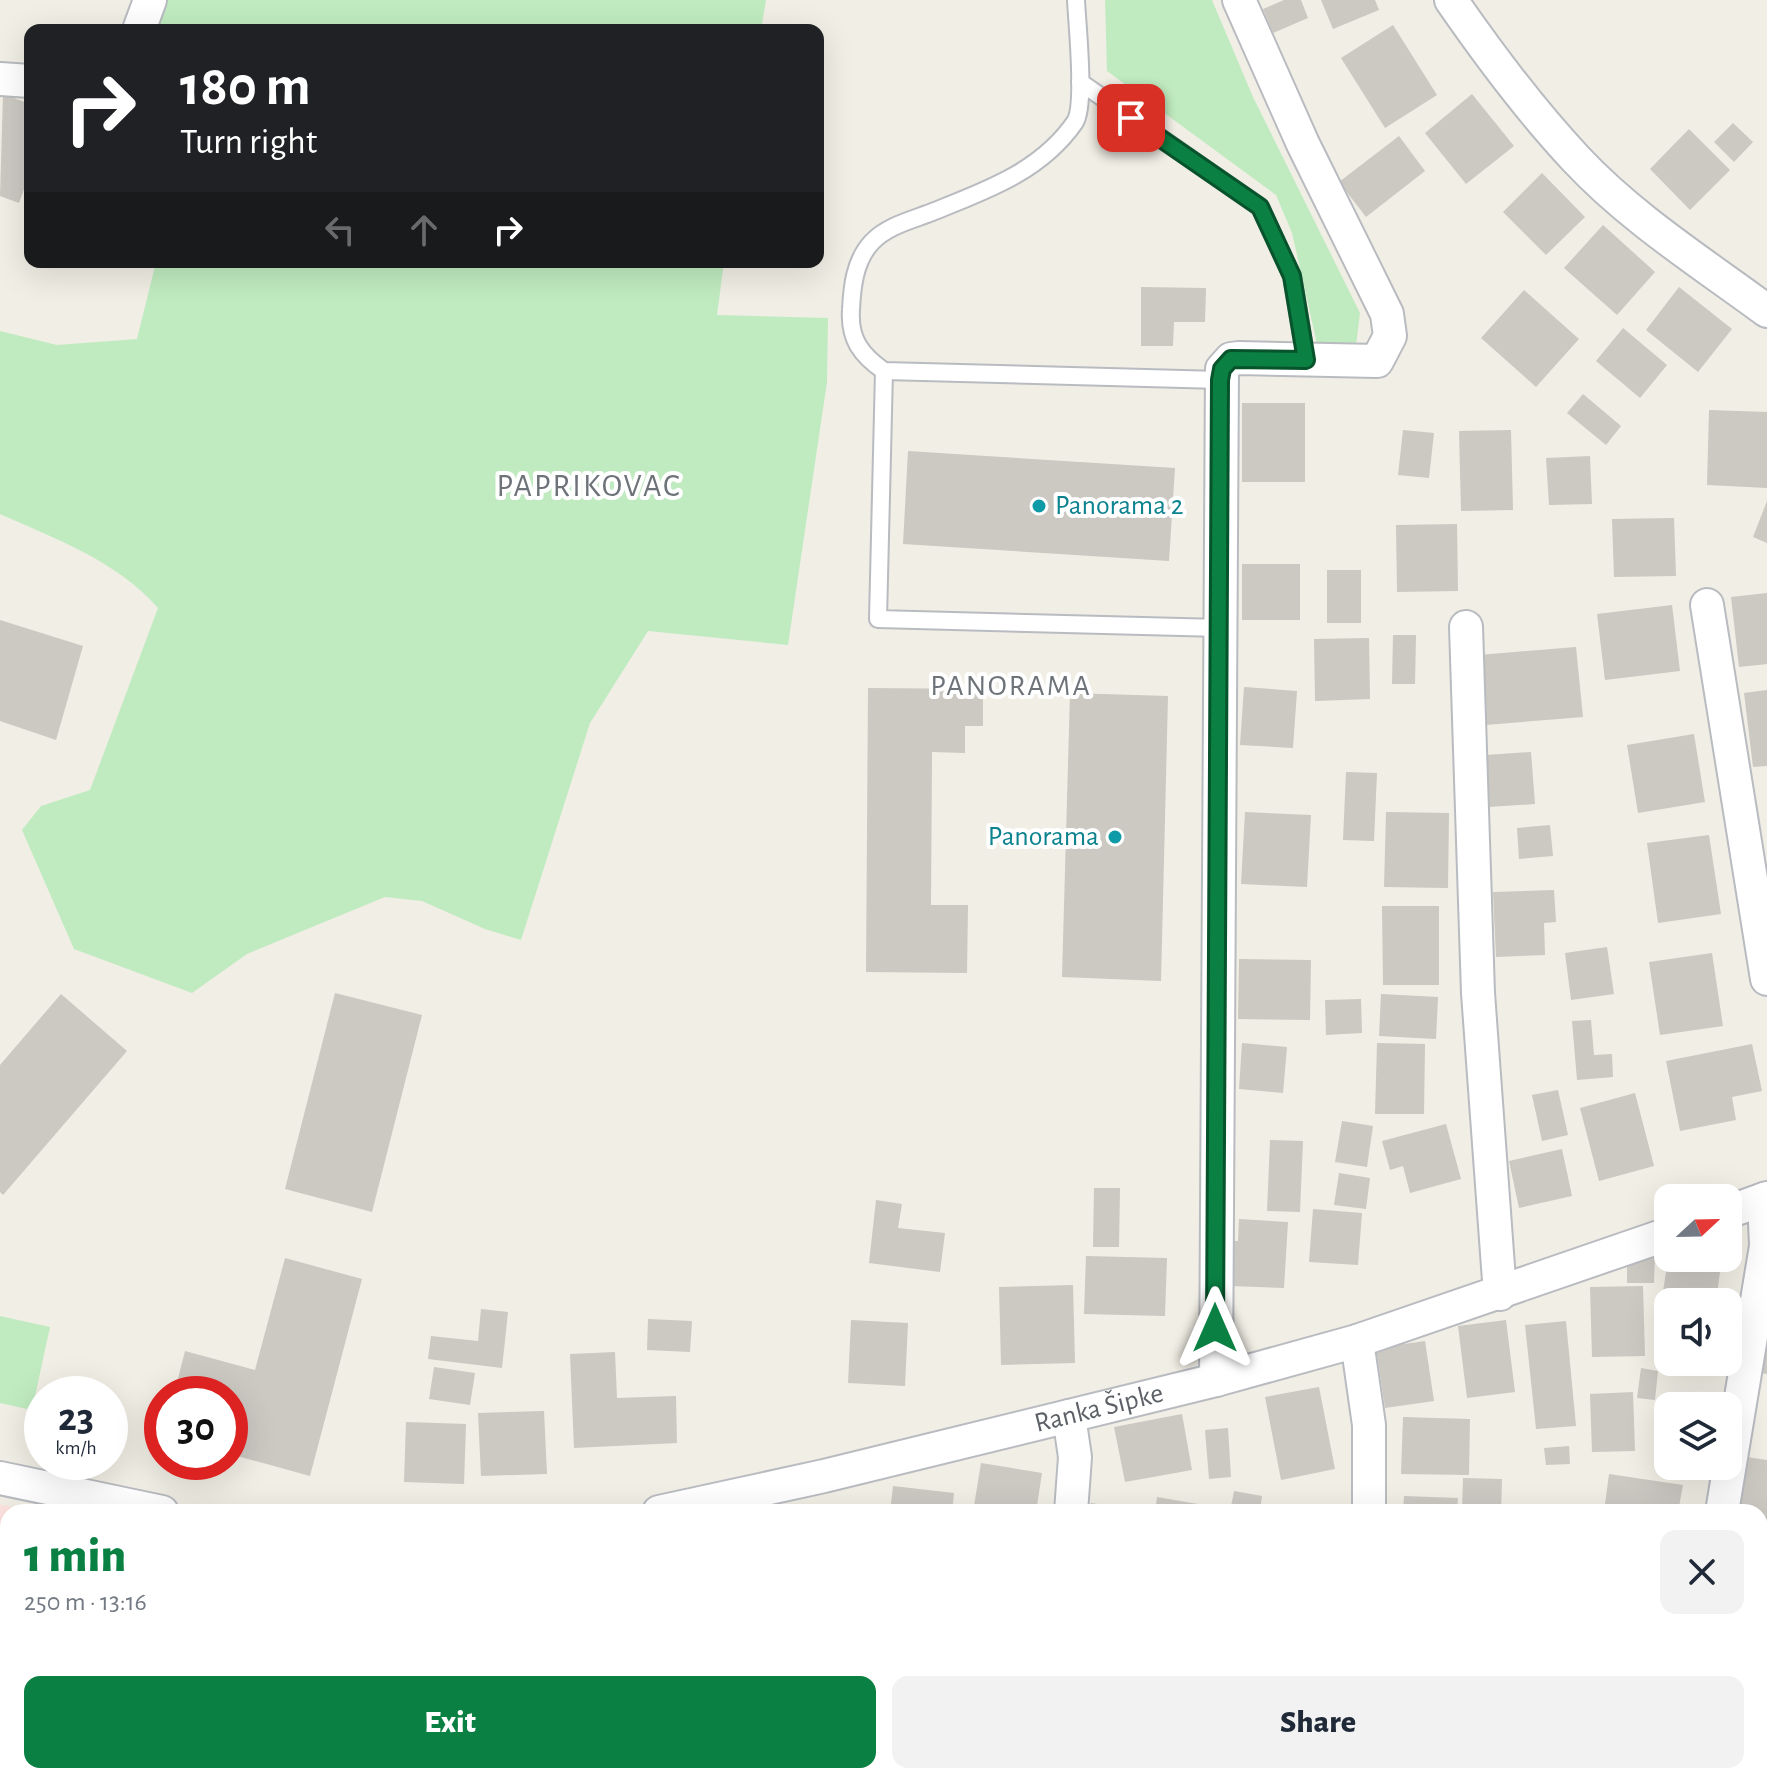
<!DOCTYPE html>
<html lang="en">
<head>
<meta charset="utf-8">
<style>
  :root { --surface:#fff; --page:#f2f2f3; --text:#1f2937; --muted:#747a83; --accent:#0b8043 }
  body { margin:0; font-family:"Alegreya Sans",sans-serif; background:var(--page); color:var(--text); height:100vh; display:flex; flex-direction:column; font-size:30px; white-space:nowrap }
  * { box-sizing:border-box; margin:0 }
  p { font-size:26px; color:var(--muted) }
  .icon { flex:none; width:44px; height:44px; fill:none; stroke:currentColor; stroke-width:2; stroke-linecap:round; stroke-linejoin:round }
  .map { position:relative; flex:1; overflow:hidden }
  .drawer { position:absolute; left:0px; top:1504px; width:1768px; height:280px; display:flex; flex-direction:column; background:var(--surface); border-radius:24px 24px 0 0; box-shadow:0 8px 32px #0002 }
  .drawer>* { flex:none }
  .guide { position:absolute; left:24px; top:24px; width:800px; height:244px; border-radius:16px; box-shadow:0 8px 32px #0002; background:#202124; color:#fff; overflow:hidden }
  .needle { width:52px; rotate:68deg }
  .tools { position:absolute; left:1654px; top:1184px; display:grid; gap:16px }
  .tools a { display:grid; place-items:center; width:88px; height:88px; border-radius:16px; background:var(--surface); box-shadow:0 8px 32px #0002; font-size:40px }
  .speed { position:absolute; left:24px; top:1376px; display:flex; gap:16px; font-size:40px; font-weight:700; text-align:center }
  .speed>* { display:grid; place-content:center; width:104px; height:104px; border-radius:50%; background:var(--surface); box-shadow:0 8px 32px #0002; line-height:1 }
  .speed small { font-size:20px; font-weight:400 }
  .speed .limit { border:12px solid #d22; background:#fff; color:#111 }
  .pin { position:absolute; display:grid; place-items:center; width:68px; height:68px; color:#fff; margin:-34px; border-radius:16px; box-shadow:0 4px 12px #0006 }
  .me { position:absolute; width:88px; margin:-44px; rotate:0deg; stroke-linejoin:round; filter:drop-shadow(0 0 6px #0008) }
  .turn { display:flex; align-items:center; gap:28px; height:168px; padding:0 24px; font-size:36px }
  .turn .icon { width:104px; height:104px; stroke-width:2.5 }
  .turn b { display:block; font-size:56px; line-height:68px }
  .lanes { display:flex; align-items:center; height:76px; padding:0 24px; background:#0003; justify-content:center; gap:40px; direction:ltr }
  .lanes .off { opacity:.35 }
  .round { display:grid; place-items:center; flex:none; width:84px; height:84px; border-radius:16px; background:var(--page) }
  .head { display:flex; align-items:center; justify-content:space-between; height:136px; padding:0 24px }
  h1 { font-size:48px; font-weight:800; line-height:60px; color:var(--accent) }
  .cta { display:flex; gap:16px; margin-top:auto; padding:16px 24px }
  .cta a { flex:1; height:92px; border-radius:16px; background:var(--accent); color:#fff; font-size:32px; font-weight:800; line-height:92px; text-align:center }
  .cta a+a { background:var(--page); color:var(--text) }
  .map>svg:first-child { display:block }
  .medical { fill:#fee4e1 }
  .green { fill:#c0ebc0 }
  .building { fill:#ccc8c2 }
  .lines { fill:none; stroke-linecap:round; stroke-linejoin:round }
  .lane-casing { stroke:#b8bbc0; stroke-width:20 }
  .street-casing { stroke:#b8bbc0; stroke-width:36 }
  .lane { stroke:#fff; stroke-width:16 }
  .street { stroke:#fff; stroke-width:32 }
  .route-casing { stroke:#07532c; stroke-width:20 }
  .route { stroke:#0b8043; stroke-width:14 }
  .culture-dot { fill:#0f9aa8; stroke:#fff; stroke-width:3 }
  .labels { text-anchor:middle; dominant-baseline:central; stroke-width:8; stroke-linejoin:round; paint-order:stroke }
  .culture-label { font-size:28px; fill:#0d838f; stroke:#fff; text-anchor:start }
  .street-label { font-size:28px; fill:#5d6167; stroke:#fff }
  .neighbourhood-label { font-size:30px; letter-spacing:2px; fill:#6e7379; stroke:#fff }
  .quarter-label { font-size:32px; letter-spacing:2px; fill:#6e7379; stroke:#fff }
</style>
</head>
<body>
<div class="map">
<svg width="1767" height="1784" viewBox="0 0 1767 1784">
  <rect width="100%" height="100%" fill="#f1eee5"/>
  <polygon class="medical" points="0,1504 31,1512 8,1512 8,1776 540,1776 541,1784 0,1784"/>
  <g class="green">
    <polygon points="161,0 766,0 761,30 147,30"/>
    <polygon points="1105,0 1212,0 1253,97 1360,313 1356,346 1317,344 1292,233 1276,195 1107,71"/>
    <path d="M 156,262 L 724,262 L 717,315 L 828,318 L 827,382 L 788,645 L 648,631 L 590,723 L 521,940 L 485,929 L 422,901 L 385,897 L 247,954 L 192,993 L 74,949 L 22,830 L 41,806 L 90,790 L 158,608 C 117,561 56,539 0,514 L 0,331 L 57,345 L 137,339 Z"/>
    <polygon points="0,1316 50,1327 32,1410 0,1403"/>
    <polygon points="692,1776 991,1776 989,1784 690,1784"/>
  </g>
  <g class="building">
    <polygon points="1284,0 1301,0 1308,18 1273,33 1263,9"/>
    <polygon points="1321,0 1375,0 1379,10 1333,29"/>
    <polygon points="1393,25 1437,95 1385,128 1341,58"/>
    <polygon points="3,94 30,104 30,173 19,203 0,196"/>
    <polygon points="1472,94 1514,146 1466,184 1425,133"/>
    <polygon points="1733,123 1753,142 1734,162 1714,142"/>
    <polygon points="1689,129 1730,170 1690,210 1650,169"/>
    <polygon points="1399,136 1425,171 1366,217 1339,182"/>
    <polygon points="1542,173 1585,217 1546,255 1503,212"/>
    <polygon points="1603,225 1655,272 1617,315 1564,268"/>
    <polygon points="1141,287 1206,288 1205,322 1174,322 1173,346 1141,346"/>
    <polygon points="1679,287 1732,329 1698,372 1646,330"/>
    <polygon points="1524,290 1579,339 1536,387 1481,338"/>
    <polygon points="1623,328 1667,365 1640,398 1596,361"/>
    <polygon points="1583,394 1621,426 1606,445 1567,413"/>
    <rect x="1242" y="403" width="63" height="79"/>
    <polygon points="1709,410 1767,412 1767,488 1707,485"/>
    <polygon points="1403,430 1434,433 1429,478 1398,475"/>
    <polygon points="1511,430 1513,510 1461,511 1459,431"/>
    <polygon points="908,451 1175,468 1169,561 903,544"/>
    <polygon points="1590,456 1592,504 1549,505 1546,458"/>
    <polygon points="1767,501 1767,543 1753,537"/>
    <polygon points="1674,518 1676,576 1614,577 1612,519"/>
    <polygon points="1457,524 1458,591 1397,592 1396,525"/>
    <rect x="1242" y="564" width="58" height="56"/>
    <rect x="1327" y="570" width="34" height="53"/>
    <polygon points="1767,593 1767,664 1739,667 1731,597"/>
    <polygon points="1672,605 1680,671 1605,680 1597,614"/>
    <polygon points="0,620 83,646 56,740 0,721"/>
    <polygon points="1393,635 1416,635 1415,684 1392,684"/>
    <polygon points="1369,638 1370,699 1315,701 1314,639"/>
    <polygon points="1576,647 1583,717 1485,725 1479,655"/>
    <polygon points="1244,687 1297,691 1293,748 1240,745"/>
    <polygon points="868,688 983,689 983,726 965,726 965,753 932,752 931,905 968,905 967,973 866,972"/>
    <polygon points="1767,690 1767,766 1753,767 1744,693"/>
    <polygon points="1070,693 1168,696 1161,981 1062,977"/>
    <polygon points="1694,734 1705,802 1638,813 1627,745"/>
    <polygon points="1531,752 1535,804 1489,807 1485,755"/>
    <polygon points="1346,772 1377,773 1374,841 1343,840"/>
    <polygon points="1245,812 1311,815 1307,887 1241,884"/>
    <polygon points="1386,812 1449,813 1448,888 1384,887"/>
    <polygon points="1550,825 1553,856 1519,859 1517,828"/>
    <polygon points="1709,835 1721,914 1658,923 1647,843"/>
    <polygon points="1554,890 1556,922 1544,923 1545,955 1496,957 1493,892"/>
    <polygon points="1382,906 1439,906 1439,985 1383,985"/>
    <polygon points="1607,947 1614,994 1571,1000 1565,953"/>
    <polygon points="1712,953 1723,1026 1660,1035 1649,962"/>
    <polygon points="1239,959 1311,960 1310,1020 1238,1019"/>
    <polygon points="335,993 422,1015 372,1212 285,1189"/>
    <polygon points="61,994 127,1051 3,1195 0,1192 0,1065"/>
    <polygon points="1381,994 1438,997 1436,1039 1379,1036"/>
    <polygon points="1361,999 1362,1033 1326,1035 1325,1000"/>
    <polygon points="1591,1020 1594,1055 1612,1054 1613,1077 1577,1080 1572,1021"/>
    <polygon points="1242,1043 1287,1047 1283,1093 1239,1089"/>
    <polygon points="1377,1043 1425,1044 1424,1114 1375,1114"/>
    <polygon points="1752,1044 1762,1091 1732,1097 1736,1120 1680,1131 1666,1061"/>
    <polygon points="1558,1090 1568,1135 1542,1141 1532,1095"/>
    <polygon points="1635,1093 1654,1166 1599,1181 1580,1108"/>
    <polygon points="1342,1121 1373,1126 1367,1167 1335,1162"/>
    <polygon points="1446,1124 1461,1179 1410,1193 1403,1166 1390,1170 1382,1141"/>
    <polygon points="1270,1140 1303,1141 1300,1212 1267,1211"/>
    <polygon points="1562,1149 1572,1196 1519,1208 1509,1161"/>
    <polygon points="1339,1173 1370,1178 1366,1209 1334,1205"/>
    <polygon points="1094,1188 1120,1188 1119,1247 1093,1247"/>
    <polygon points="876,1200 902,1204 898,1228 945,1233 940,1272 869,1263"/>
    <polygon points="1313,1209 1362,1213 1358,1265 1309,1262"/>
    <polygon points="1239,1219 1288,1222 1284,1288 1230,1286 1232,1241 1238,1241"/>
    <polygon points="1655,1251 1654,1283 1627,1283 1627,1261"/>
    <polygon points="1086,1256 1167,1258 1165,1316 1084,1314"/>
    <polygon points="285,1258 362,1279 310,1476 230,1454 230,1394 174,1394 185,1351 255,1370"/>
    <polygon points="1667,1265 1720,1272 1716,1302 1668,1302 1668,1340 1656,1339"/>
    <polygon points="1073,1285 1075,1363 1001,1365 999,1287"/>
    <polygon points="1643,1286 1645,1356 1592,1357 1590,1287"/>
    <polygon points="481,1309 508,1312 502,1368 428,1359 431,1336 478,1341"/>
    <polygon points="648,1319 692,1321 690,1352 647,1350"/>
    <polygon points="851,1320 908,1323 905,1386 848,1383"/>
    <polygon points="1506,1320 1515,1392 1467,1398 1458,1326"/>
    <polygon points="1566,1321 1576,1426 1536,1429 1525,1325"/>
    <polygon points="1425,1341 1434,1401 1385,1408 1376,1348"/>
    <polygon points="1765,1341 1767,1341 1767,1374 1760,1373"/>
    <polygon points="615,1352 617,1398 676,1396 677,1443 574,1448 570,1354"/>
    <polygon points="434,1367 475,1373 470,1405 429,1399"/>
    <polygon points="1641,1368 1658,1371 1655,1400 1637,1398"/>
    <polygon points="1319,1387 1335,1469 1281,1480 1265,1397"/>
    <polygon points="1633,1392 1635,1451 1592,1452 1590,1394"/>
    <polygon points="544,1411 547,1474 481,1476 478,1413"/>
    <polygon points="1182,1414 1192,1470 1125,1482 1114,1427"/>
    <polygon points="1403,1417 1470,1419 1469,1475 1401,1474"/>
    <polygon points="406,1422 466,1424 464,1484 404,1482"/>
    <polygon points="1228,1428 1231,1477 1209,1479 1205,1430"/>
    <polygon points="1569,1446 1570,1464 1546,1465 1544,1448"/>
    <polygon points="1747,1457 1767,1460 1767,1524 1760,1523 1760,1512 1739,1512"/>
    <polygon points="981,1463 1042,1473 1036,1512 973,1512"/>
    <polygon points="1609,1474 1683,1485 1678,1512 1604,1512"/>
    <polygon points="1463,1478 1502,1479 1501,1512 1462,1512"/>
    <polygon points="893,1486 954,1493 952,1512 890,1512"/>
    <polygon points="1234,1491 1262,1496 1260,1512 1230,1512"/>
    <polygon points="1404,1496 1458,1498 1457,1512 1403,1512"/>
    <polygon points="1157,1497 1221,1508 1220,1512 1155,1512"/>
    <polygon points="1091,1503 1131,1510 1131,1512 1090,1512"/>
    <polygon points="7,1625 8,1625 8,1765 0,1762 0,1649"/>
    <polygon points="1760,1652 1767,1653 1767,1723 1760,1722"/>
    <polygon points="48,1776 86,1776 83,1784"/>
    <polygon points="313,1776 311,1784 253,1784 229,1777"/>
    <polygon points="584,1776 637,1776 638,1784 584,1784"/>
    <polygon points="769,1776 909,1776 921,1779 920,1784 767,1784"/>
    <polygon points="1110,1776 1163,1776 1161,1784 1108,1784"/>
    <polygon points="1220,1776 1302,1776 1301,1784 1257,1784"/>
    <polygon points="1382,1776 1409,1776 1408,1782"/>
    <polygon points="1530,1776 1558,1776 1558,1784 1529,1784"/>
    <polygon points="1600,1776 1620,1776 1633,1779 1632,1784 1599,1784"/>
    <polygon points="1708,1776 1753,1776 1751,1784 1707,1784"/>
  </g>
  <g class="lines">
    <defs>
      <g id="lane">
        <path d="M 1076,0 C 1077,24 1086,105 1075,122 C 1040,173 982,192 927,214 C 908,221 886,227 872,242 C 855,260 852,286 851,310 C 849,339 861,355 884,371 L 1220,380"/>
        <polyline points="1080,82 1260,207 1292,276 1306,360"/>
        <polyline points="884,371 878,619 1220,628"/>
      </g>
      <g id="street">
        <path d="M 1451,0 C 1489,55 1530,110 1576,159 C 1631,218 1702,263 1767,311"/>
        <polyline points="139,30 150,0"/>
        <polyline points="0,79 30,81"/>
        <polyline points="1707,605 1767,979"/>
        <polyline points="1466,627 1478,993 1500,1294"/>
        <polyline points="1728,1212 1767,1198"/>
        <polyline points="1357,1341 1369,1425 1369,1512"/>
        <polyline points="1216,1380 1222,369 1231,359 1239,358 1377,361 1390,336 1387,314 1303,144 1239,0"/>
        <polyline points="1069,1416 1075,1457 1071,1512"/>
        <polyline points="0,1478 162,1512"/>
        <path id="s1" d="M 659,1512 L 824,1476 L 1216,1380 L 1357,1341 L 1668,1234"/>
        <polyline points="1722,1512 1766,1246 1764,1199"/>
        <polyline points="0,1624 8,1598"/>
        <polyline points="1007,1784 1010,1776"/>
        <polyline points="1330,1784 1332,1776"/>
        <polyline points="1676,1784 1678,1776"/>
      </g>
    </defs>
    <use href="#lane" class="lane-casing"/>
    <use href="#street" class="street-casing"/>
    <use href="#lane" class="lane"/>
    <use href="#street" class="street"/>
  </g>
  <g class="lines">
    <defs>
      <polyline id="route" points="1131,118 1260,207 1292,276 1306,360 1231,359 1222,369 1220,380 1215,1328"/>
    </defs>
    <use href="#route" class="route-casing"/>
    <use href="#route" class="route"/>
  </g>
  <g class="culture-dot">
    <circle cx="1039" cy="506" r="8"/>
    <circle cx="1115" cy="837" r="8"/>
  </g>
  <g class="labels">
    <g class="culture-label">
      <text x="1055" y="506">Panorama 2</text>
      <text x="1099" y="837" text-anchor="end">Panorama</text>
    </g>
    <g class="street-label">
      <text stroke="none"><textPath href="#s1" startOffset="452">Ranka Šipke</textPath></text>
    </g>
    <g class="neighbourhood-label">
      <text x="1011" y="686">PANORAMA</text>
    </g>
    <g class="quarter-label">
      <text x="589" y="486">PAPRIKOVAC</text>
    </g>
  </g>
</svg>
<div class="tools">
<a><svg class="needle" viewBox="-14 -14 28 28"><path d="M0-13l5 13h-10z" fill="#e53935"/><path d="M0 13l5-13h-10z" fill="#747a83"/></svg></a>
<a><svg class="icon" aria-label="sound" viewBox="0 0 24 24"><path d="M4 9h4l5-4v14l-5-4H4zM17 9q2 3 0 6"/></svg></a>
<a><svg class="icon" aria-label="layers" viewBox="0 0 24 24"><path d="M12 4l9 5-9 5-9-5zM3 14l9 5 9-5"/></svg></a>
</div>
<div class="speed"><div>23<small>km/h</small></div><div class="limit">30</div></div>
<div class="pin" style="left:1131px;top:118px;background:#d93025"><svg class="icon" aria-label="arrive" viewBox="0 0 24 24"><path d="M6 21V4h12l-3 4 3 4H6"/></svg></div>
<svg class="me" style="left:1215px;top:1328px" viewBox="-20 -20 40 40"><path d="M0-17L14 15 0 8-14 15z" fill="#0b8043" stroke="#fff" stroke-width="4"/></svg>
<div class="guide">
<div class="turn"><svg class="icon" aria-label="right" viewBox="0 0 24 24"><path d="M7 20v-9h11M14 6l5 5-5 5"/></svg><div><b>180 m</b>Turn right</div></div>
<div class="lanes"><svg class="icon off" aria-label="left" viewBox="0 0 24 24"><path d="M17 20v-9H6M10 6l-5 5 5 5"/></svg><svg class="icon off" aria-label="ahead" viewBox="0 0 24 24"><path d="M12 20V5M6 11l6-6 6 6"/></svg><svg class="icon" aria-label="right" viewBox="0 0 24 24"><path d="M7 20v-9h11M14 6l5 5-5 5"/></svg></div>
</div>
<section class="drawer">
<div class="head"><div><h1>1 min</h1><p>250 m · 13:16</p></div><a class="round"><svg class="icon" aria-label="close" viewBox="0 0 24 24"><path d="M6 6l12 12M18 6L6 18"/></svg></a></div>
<div class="cta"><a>Exit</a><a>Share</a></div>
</section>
</div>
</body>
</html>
